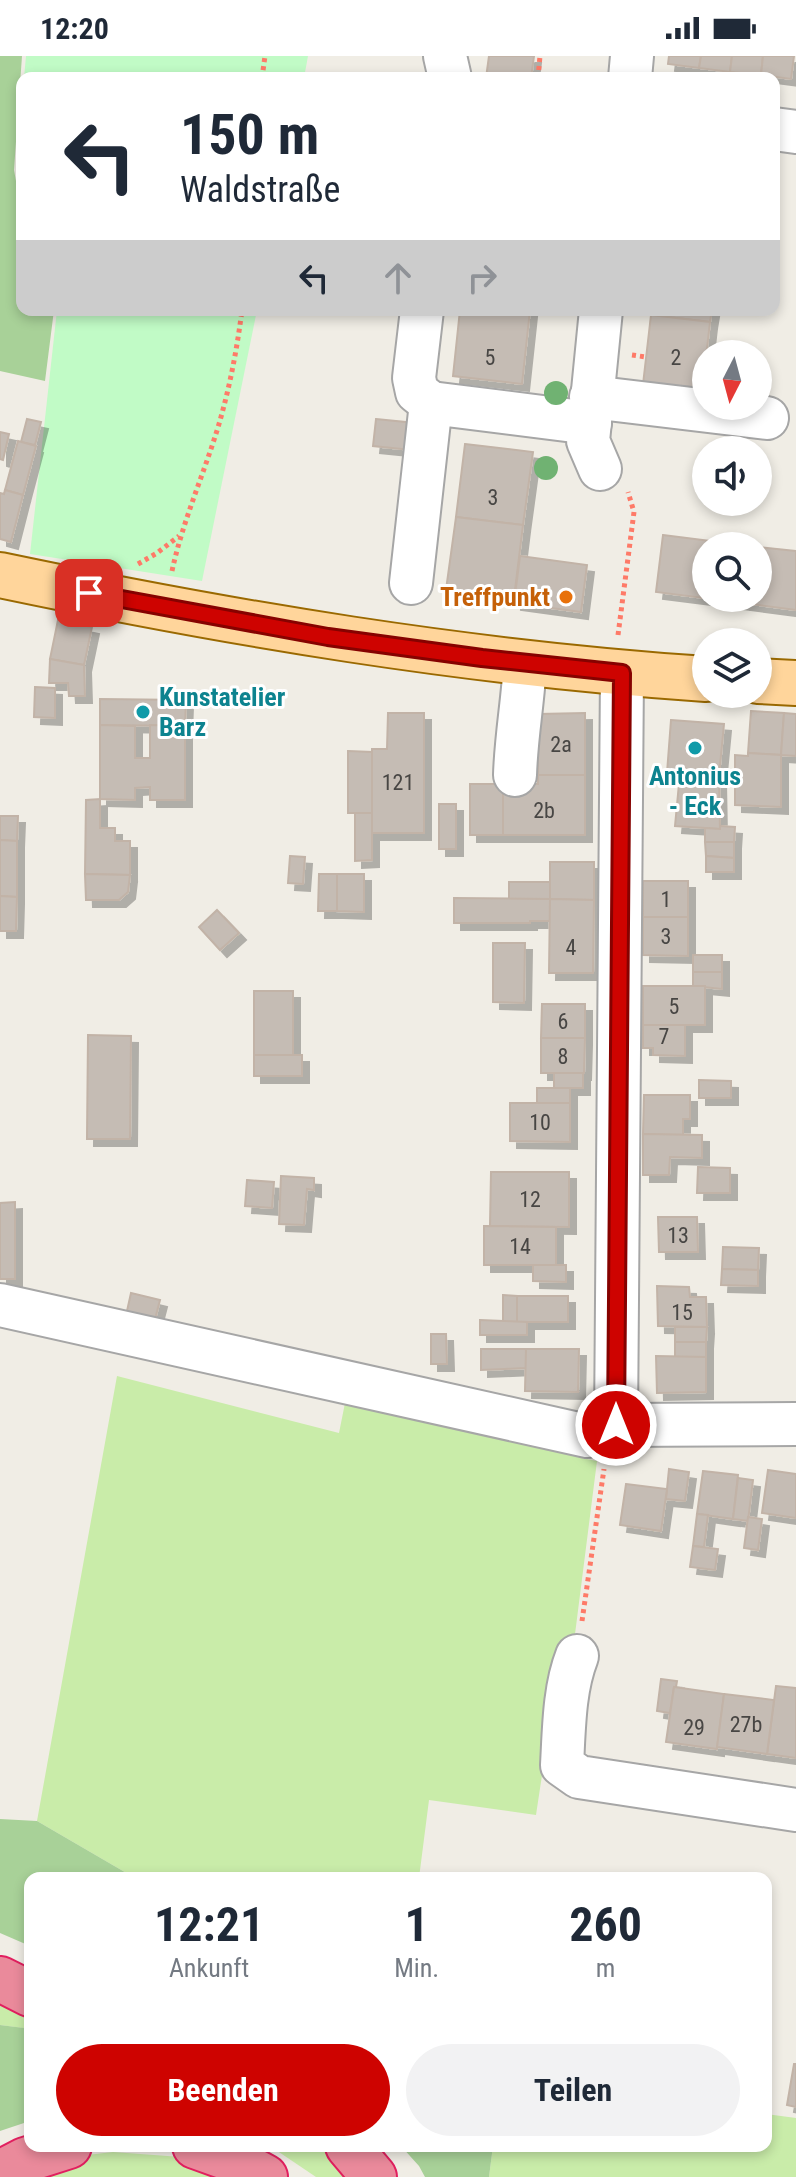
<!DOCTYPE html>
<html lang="de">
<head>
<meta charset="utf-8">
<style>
  :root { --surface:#fff; --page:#f2f2f3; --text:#1f2937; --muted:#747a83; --accent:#ce0300 }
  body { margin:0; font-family:"Roboto Condensed",sans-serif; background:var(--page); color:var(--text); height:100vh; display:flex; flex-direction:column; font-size:30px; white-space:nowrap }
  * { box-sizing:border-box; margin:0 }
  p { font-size:26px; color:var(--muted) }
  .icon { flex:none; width:44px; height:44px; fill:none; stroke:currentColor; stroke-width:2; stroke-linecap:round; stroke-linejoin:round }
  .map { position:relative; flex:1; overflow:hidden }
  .sheet { position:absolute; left:24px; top:1816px; width:748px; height:280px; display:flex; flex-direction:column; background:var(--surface); border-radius:16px; box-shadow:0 4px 12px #0003 }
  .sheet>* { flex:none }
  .guide { position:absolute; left:16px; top:16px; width:764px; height:244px; border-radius:16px; box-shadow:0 4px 12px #0003; background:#fff; color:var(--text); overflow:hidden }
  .needle { width:52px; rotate:186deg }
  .buttons { position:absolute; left:692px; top:284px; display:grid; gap:16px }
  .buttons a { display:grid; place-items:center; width:80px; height:80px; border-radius:50%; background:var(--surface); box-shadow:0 4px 12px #0003; font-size:40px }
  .pin { position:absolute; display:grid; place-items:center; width:68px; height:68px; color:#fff; margin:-34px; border-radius:16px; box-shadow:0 4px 12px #0006 }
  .me { position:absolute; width:88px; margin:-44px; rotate:0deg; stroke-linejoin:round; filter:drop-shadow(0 0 6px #0008) }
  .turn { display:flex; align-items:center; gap:28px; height:168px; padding:0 32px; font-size:36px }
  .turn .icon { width:104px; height:104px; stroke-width:2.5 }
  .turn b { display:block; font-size:56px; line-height:68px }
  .lanes { display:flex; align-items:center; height:76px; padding:0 32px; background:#0003; justify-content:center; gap:40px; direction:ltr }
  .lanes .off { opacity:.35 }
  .eta { display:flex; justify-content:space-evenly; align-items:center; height:136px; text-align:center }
  .eta b { font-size:48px; font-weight:700; line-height:56px }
  .primary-button { display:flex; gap:16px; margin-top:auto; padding:16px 32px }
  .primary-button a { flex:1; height:92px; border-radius:48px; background:var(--accent); color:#fff; font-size:32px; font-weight:700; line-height:92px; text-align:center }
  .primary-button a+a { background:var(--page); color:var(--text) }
  .status { display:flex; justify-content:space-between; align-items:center; height:56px; padding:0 40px; background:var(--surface); direction:ltr }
  .status svg { height:22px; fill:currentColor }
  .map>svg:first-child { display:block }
  .grass { fill:#c9eca9 }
  .forest { fill:#a8d198 }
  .park { fill:#c1fbc6 }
  .building { fill:#c5bcb4; stroke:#c2b3a7; stroke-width:2; filter:url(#shadow) }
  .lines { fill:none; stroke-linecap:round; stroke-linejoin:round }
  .minor-casing { stroke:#a6a6a6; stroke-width:46 }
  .major-casing { stroke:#9a6900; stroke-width:48 }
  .highway-casing { stroke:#e11f5f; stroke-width:48 }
  .path { stroke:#fe7a68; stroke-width:5; stroke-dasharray:4 4; stroke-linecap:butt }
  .minor { stroke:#fff; stroke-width:42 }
  .major { stroke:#ffd59b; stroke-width:44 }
  .highway { stroke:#ea8a9b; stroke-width:44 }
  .tree { fill:#70b272 }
  .route-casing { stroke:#860200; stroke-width:20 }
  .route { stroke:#ce0300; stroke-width:14 }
  .food-dot { fill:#e8710a; stroke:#fff; stroke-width:3 }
  .culture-dot { fill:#0f9aa8; stroke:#fff; stroke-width:3 }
  .labels { text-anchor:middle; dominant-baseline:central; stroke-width:6; stroke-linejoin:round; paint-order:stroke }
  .number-label { font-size:22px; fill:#484644 }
  .food-label { font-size:26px; font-weight:bold; fill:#c56008; stroke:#fff; text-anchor:end }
  .culture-label { font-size:26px; font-weight:bold; fill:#0d838f; stroke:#fff; text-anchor:start }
</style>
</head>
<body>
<div class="status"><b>12:20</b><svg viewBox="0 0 49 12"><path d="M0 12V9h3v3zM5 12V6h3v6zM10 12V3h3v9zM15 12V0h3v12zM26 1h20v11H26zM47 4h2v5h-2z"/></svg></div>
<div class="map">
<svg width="796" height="2121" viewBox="0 0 796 2121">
  <defs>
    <filter id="shadow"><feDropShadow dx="7" dy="7" stdDeviation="0" flood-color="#0004"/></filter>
  </defs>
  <rect width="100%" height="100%" fill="#f0ede5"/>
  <g class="grass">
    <polygon points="117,1320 339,1377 347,1337 570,1388 581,1402 597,1405 574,1586 560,1600 536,1759 429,1744 419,1822 135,1822 37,1765"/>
    <polygon points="0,1938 30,1953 30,1977 23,1972 0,1969"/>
    <polygon points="766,2058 796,2062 796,2121 489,2121 493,2090 766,2090"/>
    <polygon points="270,2090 329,2090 357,2121 316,2121"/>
    <polygon points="113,2096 181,2101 238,2121 23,2121 87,2099"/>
  </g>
  <g class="forest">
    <polygon points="0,0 22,0 14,114 22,158 22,254 54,254 45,325 0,315"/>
    <polygon points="0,1763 37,1765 135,1822 30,1822 30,1890 0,1877"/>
    <polygon points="0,1969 24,1972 30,1977 30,2065 0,2075"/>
    <polygon points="401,2090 493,2090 489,2121 425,2121 419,2110"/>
  </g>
  <g class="park">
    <polygon points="26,0 308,0 304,22 24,22"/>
    <polygon points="57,254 257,254 202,525 30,498"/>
  </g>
  <g class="building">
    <polygon points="489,0 534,0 531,22 486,22"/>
    <polygon points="669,0 701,0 699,12 668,8"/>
    <polygon points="701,0 732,0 730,16 699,12"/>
    <polygon points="732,0 763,0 761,19 730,16"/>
    <polygon points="763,0 794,0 791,23 761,19"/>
    <polygon points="460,254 530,254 522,328 453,320"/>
    <polygon points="652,254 712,254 710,266 651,259"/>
    <polygon points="651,259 710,266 701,344 642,337"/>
    <polygon points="27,363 41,366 35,389 21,386"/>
    <polygon points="376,363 415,367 411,394 373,390"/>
    <polygon points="0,376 9,378 3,404 0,403"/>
    <polygon points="18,385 36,390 23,439 5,434"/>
    <polygon points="465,388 533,396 523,469 456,461"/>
    <polygon points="5,434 23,439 11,486 0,483 0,437 4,438"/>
    <polygon points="456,461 523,469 514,542 446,534"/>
    <polygon points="663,479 750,490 706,490 706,542 744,542 743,547 656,536"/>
    <polygon points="758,491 796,495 796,554 743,547 744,542 758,542"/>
    <polygon points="520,500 587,509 581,556 514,547"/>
    <polygon points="58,564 92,571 84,609 50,603"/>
    <polygon points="50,603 84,609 85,640 69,640 68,627 49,627"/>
    <polygon points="35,631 55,632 55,662 34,661"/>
    <polygon points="100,643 186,644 185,670 100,669"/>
    <polygon points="751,655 784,657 781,699 748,697"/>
    <polygon points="388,657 424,657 424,777 372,777 372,693 387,693"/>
    <polygon points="585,657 585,719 538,719 538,658"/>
    <polygon points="784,657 796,658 796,700 781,699"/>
    <polygon points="671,664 724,668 719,720 667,717"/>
    <polygon points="100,669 135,670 135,702 150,702 150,669 185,670 185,744 150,744 150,731 135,732 135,744 100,743"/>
    <polygon points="348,695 372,696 372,757 348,757"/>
    <polygon points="748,697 781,699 781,751 735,749 735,699 748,700"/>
    <polygon points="680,717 719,720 720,773 675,770"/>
    <polygon points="538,719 585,719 585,779 503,779 503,728 538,728"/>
    <rect x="470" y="728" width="33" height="51"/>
    <polygon points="100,743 100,772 115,772 115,785 130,785 130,819 85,818 86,744"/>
    <rect x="439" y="748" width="17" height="45"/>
    <polygon points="355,757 372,757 372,804 355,805"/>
    <polygon points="0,760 18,760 17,785 0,784"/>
    <polygon points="720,770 735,771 734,786 705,786 705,772 720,773"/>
    <polygon points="0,784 17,785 17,841 0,840"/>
    <polygon points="705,786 734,786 734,802 706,800"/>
    <polygon points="290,800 305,801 303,828 288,827"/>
    <polygon points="706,800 734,802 734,816 706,816"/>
    <polygon points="550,806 594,806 594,844 550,843"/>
    <polygon points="85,818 130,819 128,836 119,844 86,844"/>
    <polygon points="319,818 337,818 337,855 318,855"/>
    <polygon points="337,818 364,818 364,856 337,855"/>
    <rect x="643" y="825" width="45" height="36"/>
    <rect x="509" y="826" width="41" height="17"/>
    <polygon points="0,840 17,841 16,875 0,875"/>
    <polygon points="454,842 550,843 550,865 530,865 530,867 454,867"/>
    <polygon points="550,843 594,844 593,917 549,917"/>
    <polygon points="217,854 239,877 220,894 199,871"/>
    <polygon points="643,861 688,861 688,900 643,899"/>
    <polygon points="493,887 525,887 524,947 493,946"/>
    <rect x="693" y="899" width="29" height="17"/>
    <polygon points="693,916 722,916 722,933 693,930"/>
    <rect x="643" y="930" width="62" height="39"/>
    <rect x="254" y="935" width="39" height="64"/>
    <polygon points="542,948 585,948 585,982 541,982"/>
    <polygon points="643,969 685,969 685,1000 653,999 653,992 643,992"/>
    <polygon points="88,979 131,980 130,1083 87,1083"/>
    <polygon points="541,982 585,982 584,1017 541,1017"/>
    <rect x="254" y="999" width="48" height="21"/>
    <rect x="554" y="1017" width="29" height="15"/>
    <polygon points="699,1024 731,1025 731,1042 699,1042"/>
    <rect x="537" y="1032" width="33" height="15"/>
    <polygon points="644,1039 690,1039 690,1063 683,1063 683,1079 643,1078"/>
    <polygon points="510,1047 570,1047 570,1086 510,1085"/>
    <polygon points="643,1078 702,1079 702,1102 670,1101 669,1119 643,1119"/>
    <polygon points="698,1111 730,1112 730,1137 697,1137"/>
    <polygon points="491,1116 569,1116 569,1171 490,1170"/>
    <polygon points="281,1120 314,1122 314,1134 307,1133 304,1169 279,1168"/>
    <polygon points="247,1124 274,1126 272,1152 245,1150"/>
    <polygon points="15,1146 15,1223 0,1223 0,1147"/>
    <polygon points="658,1161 697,1161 698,1196 659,1196"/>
    <polygon points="484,1170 556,1171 556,1209 484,1209"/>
    <polygon points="723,1191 759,1192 758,1214 722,1213"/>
    <polygon points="533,1209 566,1209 566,1226 533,1225"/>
    <polygon points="722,1213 758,1214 758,1230 721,1229"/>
    <polygon points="657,1230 689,1231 690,1241 706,1241 707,1271 658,1270"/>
    <polygon points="131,1237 160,1244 153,1271 125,1264"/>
    <polygon points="503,1239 517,1240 517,1266 503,1266"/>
    <rect x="517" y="1240" width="51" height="26"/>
    <polygon points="480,1264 527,1266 527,1279 480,1279"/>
    <polygon points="675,1271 707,1271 706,1286 675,1286"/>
    <polygon points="431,1278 446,1278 447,1308 431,1308"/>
    <rect x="675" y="1286" width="31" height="15"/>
    <polygon points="481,1293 526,1293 526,1312 481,1314"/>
    <polygon points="526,1293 579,1293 578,1336 525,1335"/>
    <polygon points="656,1300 706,1301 706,1336 657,1337"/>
    <polygon points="669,1413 689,1416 685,1445 666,1443"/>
    <polygon points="768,1414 796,1418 796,1462 762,1457"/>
    <polygon points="703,1415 738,1419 733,1463 697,1458"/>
    <polygon points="738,1422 753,1424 748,1465 733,1463"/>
    <polygon points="626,1428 667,1433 661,1475 620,1469"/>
    <polygon points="697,1458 708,1459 704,1491 693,1490"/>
    <polygon points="748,1461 762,1463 758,1494 744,1492"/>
    <polygon points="693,1490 718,1493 715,1514 690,1511"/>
    <polygon points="661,1623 677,1625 676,1631 674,1631 670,1657 657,1655"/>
    <polygon points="776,1630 796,1632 796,1702 767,1698"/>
    <polygon points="674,1631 724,1638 717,1693 666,1686"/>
    <polygon points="724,1638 774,1644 767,1698 717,1691"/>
    <polygon points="794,2008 796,2008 796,2051 787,2049"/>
  </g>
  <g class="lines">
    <defs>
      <g id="minor">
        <polyline points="445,0 450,22"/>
        <polyline points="630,22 632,0"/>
        <polyline points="774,73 796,76"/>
        <polyline points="422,254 414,322 417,336 431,347"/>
        <polyline points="591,341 767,362"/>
        <polyline points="600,413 588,385 601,254"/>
        <polyline points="411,527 431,347 590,367"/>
        <path d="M 515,719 C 516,682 523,645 525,607"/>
        <polyline points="0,1249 587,1380 616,1369 796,1368"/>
        <polyline points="616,1369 622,617"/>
        <path d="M 577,1600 C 564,1633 564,1673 562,1709 L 579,1721 L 796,1754"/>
      </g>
      <g id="major">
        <path d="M 0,519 C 233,568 468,607 706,623"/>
        <polyline points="758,625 796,627"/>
      </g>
      <g id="highway">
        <polyline points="0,1923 30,1938"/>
        <polyline points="195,2090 234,2104 265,2121"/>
        <polyline points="348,2090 374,2121"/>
        <polyline points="0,2117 25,2104 69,2090"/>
      </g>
    </defs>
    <use href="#minor" class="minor-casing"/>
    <use href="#major" class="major-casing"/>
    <use href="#highway" class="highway-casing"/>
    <g class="path">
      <polyline points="262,22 265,0"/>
      <polyline points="538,22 540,0"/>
      <polyline points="632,299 646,301"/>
      <polyline points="138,508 157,497 179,480"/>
      <path d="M 172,515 C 183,464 204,418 219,368 C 230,330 237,293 242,254"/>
      <polyline points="618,579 634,456 628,436"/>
      <polyline points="582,1565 604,1413"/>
    </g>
    <use href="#minor" class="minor"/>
    <use href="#major" class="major"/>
    <use href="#highway" class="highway"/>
  </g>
  <g class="tree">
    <circle cx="556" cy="337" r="12"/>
    <circle cx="546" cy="412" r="12"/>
  </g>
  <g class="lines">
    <defs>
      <polyline id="route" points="89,537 328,581 482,602 622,617 616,1369"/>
    </defs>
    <use href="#route" class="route-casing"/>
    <use href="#route" class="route"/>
  </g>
  <circle class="food-dot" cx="566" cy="541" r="8"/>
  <g class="culture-dot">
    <circle cx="143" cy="656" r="8"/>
    <circle cx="695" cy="692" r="8"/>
  </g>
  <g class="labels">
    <g class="number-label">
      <text x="490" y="301">5</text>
      <text x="676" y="301">2</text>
      <text x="493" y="441">3</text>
      <text x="561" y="688">2a</text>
      <text x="398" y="726">121</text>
      <text x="544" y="754">2b</text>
      <text x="666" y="843">1</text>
      <text x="666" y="880">3</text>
      <text x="571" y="891">4</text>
      <text x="674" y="950">5</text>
      <text x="563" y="965">6</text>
      <text x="664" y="980">7</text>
      <text x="563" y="1000">8</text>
      <text x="540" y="1066">10</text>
      <text x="530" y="1143">12</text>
      <text x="678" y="1179">13</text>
      <text x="520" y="1190">14</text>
      <text x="682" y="1256">15</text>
      <text x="746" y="1668">27b</text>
      <text x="694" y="1671">29</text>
    </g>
    <g class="food-label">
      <text x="550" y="541">Treffpunkt</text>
    </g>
    <g class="culture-label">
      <text x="159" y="641">Kunstatelier<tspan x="159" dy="30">Barz</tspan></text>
      <text x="695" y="720" text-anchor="middle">Antonius<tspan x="695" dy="30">- Eck</tspan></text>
    </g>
  </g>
</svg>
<div class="buttons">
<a><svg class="needle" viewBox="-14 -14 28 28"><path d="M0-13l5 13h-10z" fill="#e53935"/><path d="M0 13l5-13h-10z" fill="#747a83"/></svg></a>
<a><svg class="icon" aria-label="sound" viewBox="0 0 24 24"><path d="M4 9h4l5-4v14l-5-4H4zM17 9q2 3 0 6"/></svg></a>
<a><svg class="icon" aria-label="search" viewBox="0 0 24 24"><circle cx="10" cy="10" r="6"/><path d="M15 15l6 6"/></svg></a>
<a><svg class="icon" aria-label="layers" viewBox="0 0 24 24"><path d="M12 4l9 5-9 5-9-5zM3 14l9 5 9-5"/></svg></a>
</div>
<div class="pin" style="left:89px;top:537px;background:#d93025"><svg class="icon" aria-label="arrive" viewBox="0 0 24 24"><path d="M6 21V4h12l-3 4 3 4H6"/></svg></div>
<svg class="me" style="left:616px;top:1369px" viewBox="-20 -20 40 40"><circle r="17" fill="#ce0300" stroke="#fff" stroke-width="3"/><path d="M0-11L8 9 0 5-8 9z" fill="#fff"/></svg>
<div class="guide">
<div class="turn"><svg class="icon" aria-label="left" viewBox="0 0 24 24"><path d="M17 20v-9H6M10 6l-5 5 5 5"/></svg><div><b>150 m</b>Waldstraße</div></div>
<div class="lanes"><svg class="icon" aria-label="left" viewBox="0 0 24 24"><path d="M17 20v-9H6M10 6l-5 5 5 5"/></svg><svg class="icon off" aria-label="ahead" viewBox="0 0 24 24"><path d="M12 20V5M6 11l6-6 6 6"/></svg><svg class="icon off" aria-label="right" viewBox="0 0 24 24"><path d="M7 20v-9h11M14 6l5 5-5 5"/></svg></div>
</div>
<section class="sheet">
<div class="eta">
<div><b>12:21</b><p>Ankunft</p></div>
<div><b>1</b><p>Min.</p></div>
<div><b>260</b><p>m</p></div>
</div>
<div class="primary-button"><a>Beenden</a><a>Teilen</a></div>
</section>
</div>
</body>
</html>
